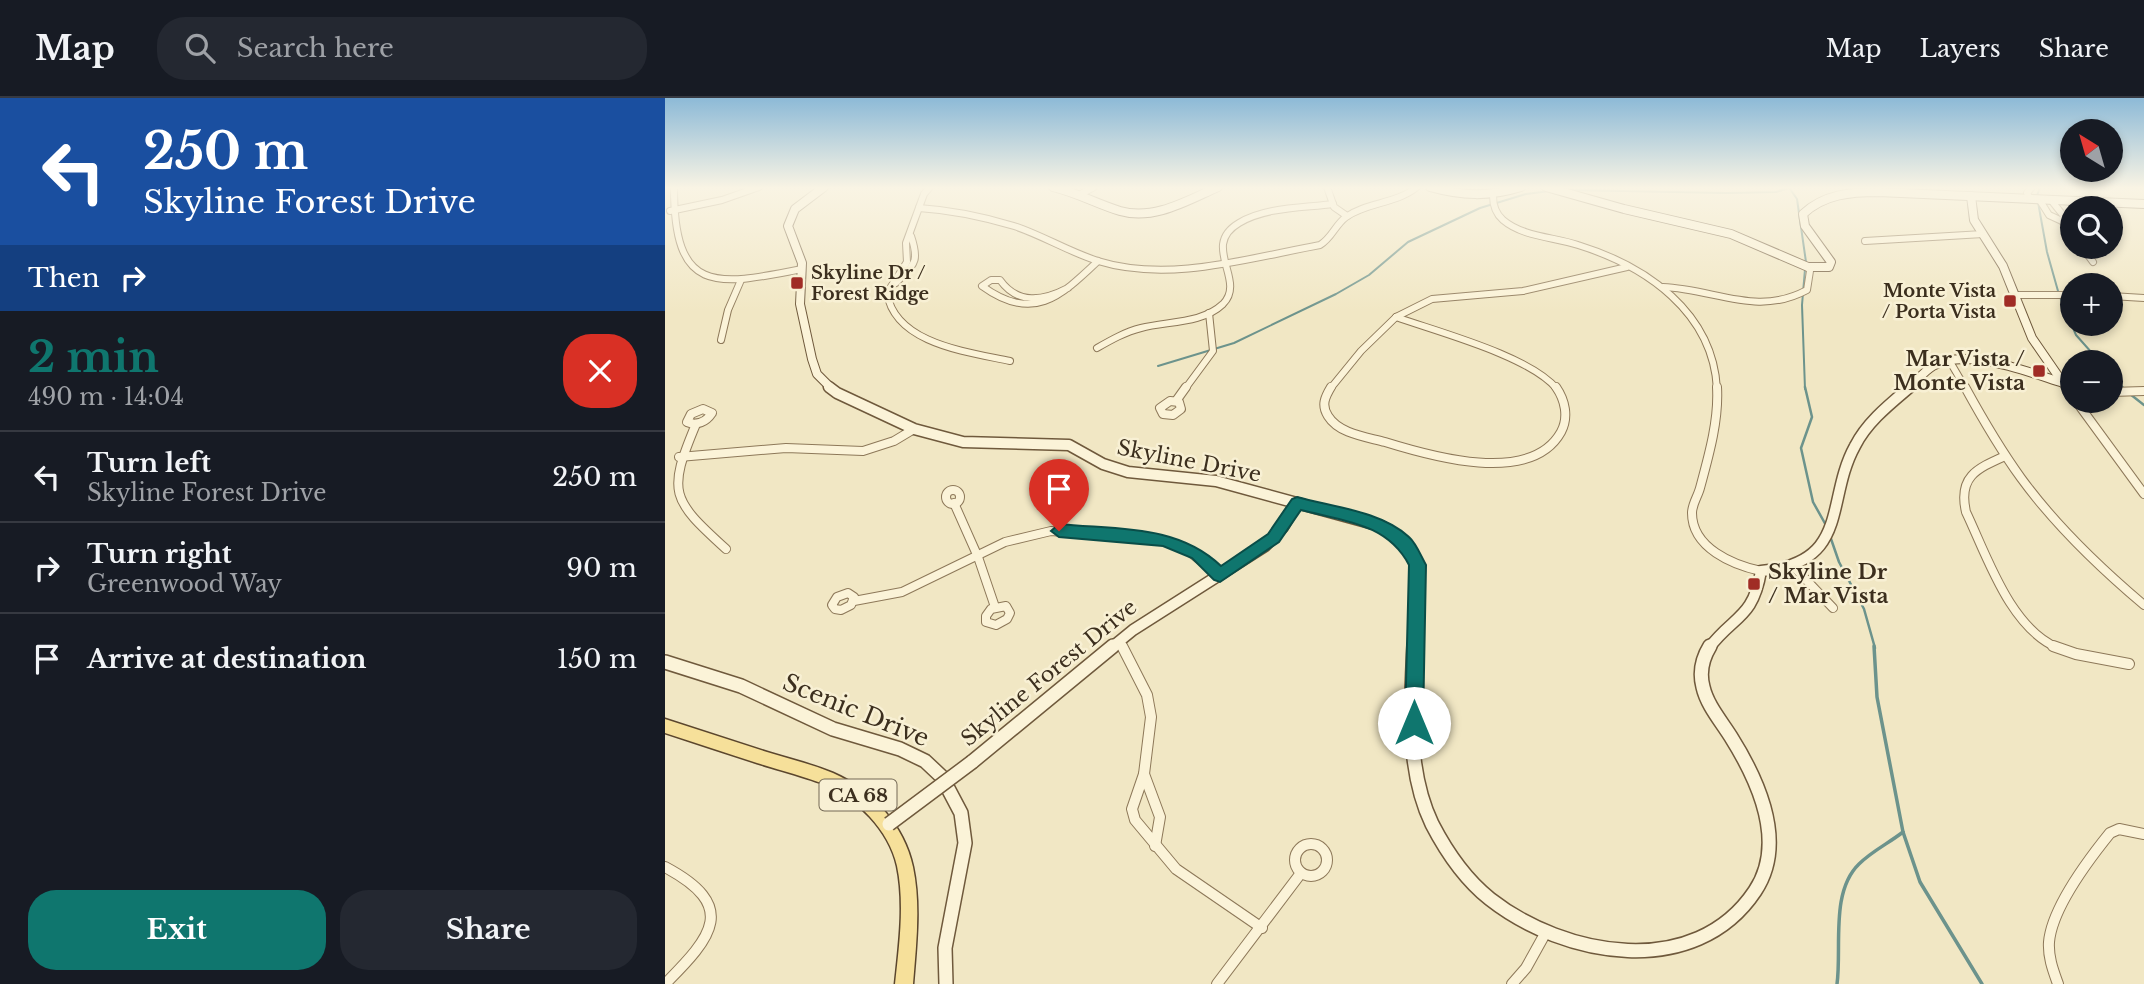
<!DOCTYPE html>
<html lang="en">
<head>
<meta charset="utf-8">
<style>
  :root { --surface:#171b24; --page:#242831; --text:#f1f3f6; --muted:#9ea1a6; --line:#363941; --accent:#0f766e }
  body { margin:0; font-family:"Libre Baskerville",serif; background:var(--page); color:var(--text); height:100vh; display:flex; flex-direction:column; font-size:26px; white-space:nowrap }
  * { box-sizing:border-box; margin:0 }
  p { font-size:23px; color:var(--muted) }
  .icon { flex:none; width:38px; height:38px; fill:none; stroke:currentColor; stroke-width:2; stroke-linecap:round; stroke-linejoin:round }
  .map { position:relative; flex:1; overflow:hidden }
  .drawer { display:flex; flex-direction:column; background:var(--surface); width:665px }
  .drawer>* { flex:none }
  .top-card { background:#1a4fa0; color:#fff; overflow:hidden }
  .needle { width:46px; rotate:323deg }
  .tools { position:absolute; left:1395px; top:21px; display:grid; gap:14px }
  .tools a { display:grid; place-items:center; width:63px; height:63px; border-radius:50%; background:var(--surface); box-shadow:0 4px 10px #0003; font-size:35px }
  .pin { position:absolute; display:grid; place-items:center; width:60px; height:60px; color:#fff; margin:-72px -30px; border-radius:50% 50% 50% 0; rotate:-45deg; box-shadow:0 0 7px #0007 }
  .pin .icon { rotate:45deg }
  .me { position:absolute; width:77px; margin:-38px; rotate:0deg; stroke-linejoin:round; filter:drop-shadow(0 0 5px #0008) }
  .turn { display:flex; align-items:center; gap:24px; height:147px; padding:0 28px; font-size:32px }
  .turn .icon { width:91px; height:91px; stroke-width:2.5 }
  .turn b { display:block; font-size:49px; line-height:60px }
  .then { display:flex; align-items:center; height:66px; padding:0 28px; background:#0003; gap:14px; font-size:26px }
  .round { display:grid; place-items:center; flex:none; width:74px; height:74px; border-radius:28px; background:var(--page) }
  .overview { display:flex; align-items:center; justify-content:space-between; height:119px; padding:0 28px }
  h1 { font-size:42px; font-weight:700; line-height:52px; color:var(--accent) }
  .action { display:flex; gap:14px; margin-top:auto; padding:14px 28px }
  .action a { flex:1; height:80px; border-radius:28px; background:var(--accent); color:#fff; font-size:28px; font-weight:700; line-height:80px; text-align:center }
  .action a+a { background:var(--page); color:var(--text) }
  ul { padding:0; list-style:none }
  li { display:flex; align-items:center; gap:21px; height:91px; padding:0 28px; border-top:2px solid var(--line) }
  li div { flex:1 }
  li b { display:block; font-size:26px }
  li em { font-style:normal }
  header { display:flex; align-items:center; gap:42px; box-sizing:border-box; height:98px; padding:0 35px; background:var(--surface); border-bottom:2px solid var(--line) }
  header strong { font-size:33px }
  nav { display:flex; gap:38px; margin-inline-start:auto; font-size:24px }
  .search { width:490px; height:63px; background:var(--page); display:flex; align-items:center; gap:18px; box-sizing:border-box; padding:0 24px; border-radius:28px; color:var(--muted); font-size:26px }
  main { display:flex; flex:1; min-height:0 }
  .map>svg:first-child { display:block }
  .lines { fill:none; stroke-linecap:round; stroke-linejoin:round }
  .stream-far2 { stroke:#6c938c; stroke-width:2 }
  .stream-far1 { stroke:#6c938c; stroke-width:2.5 }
  .stream { stroke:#6c938c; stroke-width:3.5 }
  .street-far2-casing { stroke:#8d7859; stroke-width:8 }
  .street-far1-casing { stroke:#8d7859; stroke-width:10 }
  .street-casing { stroke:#8d7859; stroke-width:12 }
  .secondary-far2-casing { stroke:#6f593c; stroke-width:10 }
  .secondary-far1-casing { stroke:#6f593c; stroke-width:13 }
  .secondary-casing { stroke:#6f593c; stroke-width:16 }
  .primary-casing { stroke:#5b462d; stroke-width:3 }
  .street-far2 { stroke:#fbf3d8; stroke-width:6 }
  .street-far1 { stroke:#fbf3d8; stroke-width:8 }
  .street { stroke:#fbf3d8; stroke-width:10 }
  .secondary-far2 { stroke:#fbf3d8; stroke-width:8 }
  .secondary-far1 { stroke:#fbf3d8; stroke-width:10 }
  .secondary { stroke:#fbf3d8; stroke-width:13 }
  .primary { fill:#f6e09a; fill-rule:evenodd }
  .secondary-bridge-casing { stroke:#6f593c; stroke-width:16; stroke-linecap:butt }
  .secondary-bridge { stroke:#fbf3d8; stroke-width:13 }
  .route { fill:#0f766e; stroke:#0a4d48; stroke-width:2 }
  .poi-dot { fill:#a02c25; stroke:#f8f0d4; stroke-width:2.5 }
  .labels { text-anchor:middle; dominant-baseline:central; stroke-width:5; stroke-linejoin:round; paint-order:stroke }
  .far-poi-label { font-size:18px; font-weight:bold; fill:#3c2f1e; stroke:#f8f0d4; text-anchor:start }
  .shield { fill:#f8f0d4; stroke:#746955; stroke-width:2 }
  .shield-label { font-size:19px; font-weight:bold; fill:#3c2f1e }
  .poi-label { font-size:21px; font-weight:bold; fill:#3c2f1e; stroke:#f8f0d4; text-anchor:end }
  .street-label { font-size:21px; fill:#3c2f1e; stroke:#f8f0d4 }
  .near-street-label { font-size:24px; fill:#3c2f1e; stroke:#f8f0d4 }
</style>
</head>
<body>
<header>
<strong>Map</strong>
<div class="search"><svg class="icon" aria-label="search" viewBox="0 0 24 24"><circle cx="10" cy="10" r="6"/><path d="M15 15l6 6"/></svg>Search here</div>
<nav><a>Map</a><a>Layers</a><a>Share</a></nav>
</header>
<main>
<section class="drawer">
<div class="top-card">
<div class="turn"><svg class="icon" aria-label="left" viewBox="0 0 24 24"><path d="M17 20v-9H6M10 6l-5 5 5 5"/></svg><div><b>250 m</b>Skyline Forest Drive</div></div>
<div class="then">Then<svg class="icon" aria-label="right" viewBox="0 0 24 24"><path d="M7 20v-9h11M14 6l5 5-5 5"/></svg></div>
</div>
<div class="overview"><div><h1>2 min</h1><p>490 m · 14:04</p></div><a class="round" style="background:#d93025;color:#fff"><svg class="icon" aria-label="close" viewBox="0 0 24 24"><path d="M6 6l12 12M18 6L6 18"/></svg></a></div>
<ul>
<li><svg class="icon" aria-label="left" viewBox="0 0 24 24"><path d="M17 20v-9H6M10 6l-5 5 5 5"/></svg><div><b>Turn left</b><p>Skyline Forest Drive</p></div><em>250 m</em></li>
<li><svg class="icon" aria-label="right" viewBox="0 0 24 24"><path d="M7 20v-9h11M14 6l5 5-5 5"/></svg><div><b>Turn right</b><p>Greenwood Way</p></div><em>90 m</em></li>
<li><svg class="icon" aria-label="arrive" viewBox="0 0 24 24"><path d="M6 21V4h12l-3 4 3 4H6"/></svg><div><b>Arrive at destination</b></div><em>150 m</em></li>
</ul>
<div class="action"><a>Exit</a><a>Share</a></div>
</section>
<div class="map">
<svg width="1479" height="886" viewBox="0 0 1479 886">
  <rect width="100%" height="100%" fill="#f1e7c4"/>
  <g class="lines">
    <g class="stream-far2">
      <polyline points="1125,91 1132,101 1141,164"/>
      <polyline points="905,92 1062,95 1111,94 1127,89"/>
      <polyline points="1372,98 1375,89"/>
      <polyline points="1373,104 1382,154 1393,193"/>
      <polyline points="1140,171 1137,207 1140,291"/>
      <polyline points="1395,199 1411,237 1435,264"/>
      <polyline points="493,268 569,245 671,196 704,177 743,144 815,110 861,96 884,93"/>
      <polyline points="1446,276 1459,291"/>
    </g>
    <g class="stream-far1">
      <polyline points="1140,289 1147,319 1136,350 1148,404 1162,429"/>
      <polyline points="1457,289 1460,292"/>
      <polyline points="1465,296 1479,307"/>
      <polyline points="1165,438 1174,464 1199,511 1210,550"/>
    </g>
    <g class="stream">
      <polyline points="1209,548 1212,599 1238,734 1255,784 1317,886"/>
      <path d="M 1172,886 C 1177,850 1165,794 1194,766 C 1207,753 1224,745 1238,734"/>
    </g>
    <defs>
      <g id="street-far2">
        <path d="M 9,89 C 9,195 48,189 137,171"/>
        <path d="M 265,89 L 259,96 L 241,145 L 242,164 L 222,195 C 230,246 303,254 345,263"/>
        <polyline points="662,89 669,109 682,118"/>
        <polyline points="416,96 429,89"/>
        <path d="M 828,98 C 828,107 830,115 838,122 C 858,139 889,139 913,147 C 981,168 1048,214 1052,291"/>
        <polyline points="1365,101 1362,95 1367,89"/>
        <polyline points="1374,101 1384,117 1397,123 1407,136"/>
        <polyline points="1386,102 1401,121 1397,123"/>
        <path d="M 254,110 C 285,112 319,119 349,128 C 377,137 404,154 433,163 C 504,185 584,160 655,147 C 667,140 670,127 681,119 C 702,104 731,106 752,89"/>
        <polyline points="5,113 57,102 94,89"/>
        <polyline points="1200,143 1318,136"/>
        <polyline points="1417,149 1428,164"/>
        <path d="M 231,185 C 249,166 255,165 246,138"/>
        <path d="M 998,189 C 1050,191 1092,219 1142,192 L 1145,173 L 1143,169"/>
        <path d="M 403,190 C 378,203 353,207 335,182 L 326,182 L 317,188 C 368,225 395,199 433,163"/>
        <polyline points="1350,197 1407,197"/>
        <polyline points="1446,198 1479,200"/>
        <path d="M 731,219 C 773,234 865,258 892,291"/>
        <polyline points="731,219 767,201 858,193 962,169"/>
        <polyline points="56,242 63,212 76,182"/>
        <path d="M 432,250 C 446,242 460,234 476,230 C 502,223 537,226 558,206 C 582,182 535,148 574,125 C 600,109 638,110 668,106"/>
        <polyline points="1284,262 1301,291"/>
        <polyline points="1398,285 1402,291"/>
        <polyline points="520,291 548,253 544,215"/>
        <polyline points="665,291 696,253 731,219"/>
      </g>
      <g id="street-far1">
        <path d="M 666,289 C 660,299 656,307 663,318 C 674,336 702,339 720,344 C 765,358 866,388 896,334 C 904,319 900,302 891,289"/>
        <path d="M 1052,289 C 1054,322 1044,357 1035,390 C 1033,398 1027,406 1027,415 C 1027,450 1068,467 1096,473"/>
        <path d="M 1300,289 C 1317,320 1335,351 1356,380 C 1391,428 1434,469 1479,507"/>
        <polyline points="1401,289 1407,297"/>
        <polyline points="1446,294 1479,293"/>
        <polygon points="505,303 514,304 516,311 508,317 498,316 495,310"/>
        <polyline points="511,303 521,289"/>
        <polyline points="1411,303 1479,396"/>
        <path d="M 38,311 L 47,315 C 41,324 32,328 22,324 L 26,316 Z"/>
        <path d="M 31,326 C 2,395 6,401 61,451"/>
        <path d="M 1340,358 C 1311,371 1293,379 1301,414 C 1322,458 1345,530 1393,550"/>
        <polyline points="14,359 121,350 198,353 229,343 249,331"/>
        <circle cx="288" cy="399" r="7"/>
        <polyline points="289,405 313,459 330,509"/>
        <polyline points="1127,467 1168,510"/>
        <polygon points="183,495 189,499 186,507 176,512 170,511 167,507 172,499"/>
        <polyline points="189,503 237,494 340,444 386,433 498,442 520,450 555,478"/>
        <polygon points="341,508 345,515 342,521 331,527 321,524 321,518 326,511"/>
        <polyline points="454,543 458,550"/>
      </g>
      <g id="street">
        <polyline points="457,548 482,597 486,619 479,676 467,711 470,722 511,771 597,830"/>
        <polyline points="1388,548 1411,556 1464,566"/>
        <polyline points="479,676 495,719 490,748"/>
        <circle cx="646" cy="762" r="16"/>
        <path d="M 0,769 C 73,808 48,838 0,886"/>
        <polyline points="552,886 636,775"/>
        <polyline points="847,886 861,870 881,834"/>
        <path d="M 1393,886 C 1388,872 1383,859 1384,844 C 1387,810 1424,761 1445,735 L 1454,731 L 1479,736"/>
      </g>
      <g id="secondary-far2">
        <polyline points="159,89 130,111 123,128 137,165 135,206 147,261 152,276 167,291"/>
        <path d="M 388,89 C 413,95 432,106 455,113 C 489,123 523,102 553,89"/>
        <path d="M 765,89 C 797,98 824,99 856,89"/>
        <path d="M 881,89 L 959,111 L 1066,136 L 1143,169 L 1164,169 L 1166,164 L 1140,128 L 1138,116 C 1159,96 1186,94 1214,94 L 1479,106"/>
        <polyline points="1306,98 1309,122 1338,168 1367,240 1398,285"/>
        <path d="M 1243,291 C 1251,284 1259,273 1268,268 C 1302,249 1363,274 1398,285"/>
      </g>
      <g id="secondary-far1">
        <path d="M 164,289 L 172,295 L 249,331 L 298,344 L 404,347 L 438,366 L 463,374 L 551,383 L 716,428 C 738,440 749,454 754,478 L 749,550"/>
        <polyline points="446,550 468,532 600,448 618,429 632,405"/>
        <path d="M 1044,550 C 1069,517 1088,521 1096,473 C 1186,465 1160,402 1190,348 C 1202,324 1225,306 1245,289"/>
      </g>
      <g id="secondary">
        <path d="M 749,548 C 746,607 741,672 767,726 C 781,753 801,782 825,801 C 899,859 1030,883 1090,793 C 1122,745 1093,682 1066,639 C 1056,623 1042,607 1038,589 C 1034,574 1037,561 1045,548"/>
        <polyline points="0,564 76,588 168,631 235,651 260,663 277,679 296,715 300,745 280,850 281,886"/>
        <polyline points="307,664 448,548"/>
      </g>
      <path id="primary" d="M 0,621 C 34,632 68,643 102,654 C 124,661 147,666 168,675 C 207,692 239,727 248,769 C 256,807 251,848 248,886 L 230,886 C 234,848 240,806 232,768 C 224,732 192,700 159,686 C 137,678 114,672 92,665 C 61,655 31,645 0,635 Z"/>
    </defs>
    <use href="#street-far2" class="street-far2-casing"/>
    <use href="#street-far1" class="street-far1-casing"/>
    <use href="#street" class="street-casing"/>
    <use href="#secondary-far2" class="secondary-far2-casing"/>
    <use href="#secondary-far1" class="secondary-far1-casing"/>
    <use href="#secondary" class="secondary-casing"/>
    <use href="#primary" class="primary-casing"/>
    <use href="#street-far2" class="street-far2"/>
    <use href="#street-far1" class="street-far1"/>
    <use href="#street" class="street"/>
    <use href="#secondary-far2" class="secondary-far2"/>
    <use href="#secondary-far1" class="secondary-far1"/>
    <use href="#secondary" class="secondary"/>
    <use href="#primary" class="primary"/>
    <defs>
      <polyline id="secondary-bridge" points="224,726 307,664"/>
    </defs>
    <use href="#secondary-bridge" class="secondary-bridge-casing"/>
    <use href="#secondary-bridge" class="secondary-bridge"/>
  </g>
  <linearGradient id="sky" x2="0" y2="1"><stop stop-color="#8dbad7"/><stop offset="0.42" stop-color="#f9f4e4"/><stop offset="1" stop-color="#f9f4e4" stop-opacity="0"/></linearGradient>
  <rect width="1479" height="214" fill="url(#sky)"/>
  <path class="route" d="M 632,399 C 668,409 716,413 744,439 C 751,445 756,458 761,467 L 758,625 L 756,631 L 749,634 L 742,631 L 740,625 L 744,467 C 722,425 678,423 636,412 L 614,444 L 555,484 L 549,482 L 527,460 L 498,448 L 394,439 L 386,433 L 394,426 C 452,432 512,426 556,468 L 603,436 L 627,401 Z"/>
  <g class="poi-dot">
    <rect x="125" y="178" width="14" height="14" rx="3.5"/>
    <rect x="1338" y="196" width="14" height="14" rx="3.5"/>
    <rect x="1367" y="266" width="14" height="14" rx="3.5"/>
    <rect x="1082" y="479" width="14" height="14" rx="3.5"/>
  </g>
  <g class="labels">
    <g class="far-poi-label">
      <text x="146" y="175">Skyline Dr /<tspan x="146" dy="21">Forest Ridge</tspan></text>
      <text x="1331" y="193" text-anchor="end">Monte Vista<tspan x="1331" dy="21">/ Porta Vista</tspan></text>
    </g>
    <rect class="shield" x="154.5" y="681.5" width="77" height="31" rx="5"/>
    <g class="shield-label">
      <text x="193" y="697">CA 68</text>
    </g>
    <g class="poi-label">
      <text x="1360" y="261">Mar Vista /<tspan x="1360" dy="24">Monte Vista</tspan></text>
      <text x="1103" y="474" text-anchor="start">Skyline Dr<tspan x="1103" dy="24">/ Mar Vista</tspan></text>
    </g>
    <g class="street-label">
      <text transform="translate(524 363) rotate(11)">Skyline Drive</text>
      <text transform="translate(384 575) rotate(-39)">Skyline Forest Drive</text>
    </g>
    <g class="near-street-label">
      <text transform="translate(191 612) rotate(22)">Scenic Drive</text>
    </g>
  </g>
</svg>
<div class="tools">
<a><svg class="needle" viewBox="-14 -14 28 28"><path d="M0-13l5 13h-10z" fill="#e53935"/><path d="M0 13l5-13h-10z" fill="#9ea1a6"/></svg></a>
<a><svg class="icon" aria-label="search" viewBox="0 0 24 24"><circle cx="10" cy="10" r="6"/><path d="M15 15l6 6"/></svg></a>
<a>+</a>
<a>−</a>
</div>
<div class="pin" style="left:394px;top:433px;background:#d93025"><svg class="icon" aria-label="arrive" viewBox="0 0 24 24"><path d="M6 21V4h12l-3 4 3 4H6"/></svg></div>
<svg class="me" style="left:749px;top:625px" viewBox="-20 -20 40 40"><circle r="19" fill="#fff"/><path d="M0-13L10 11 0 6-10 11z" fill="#0f766e"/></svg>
</div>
</main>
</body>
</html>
